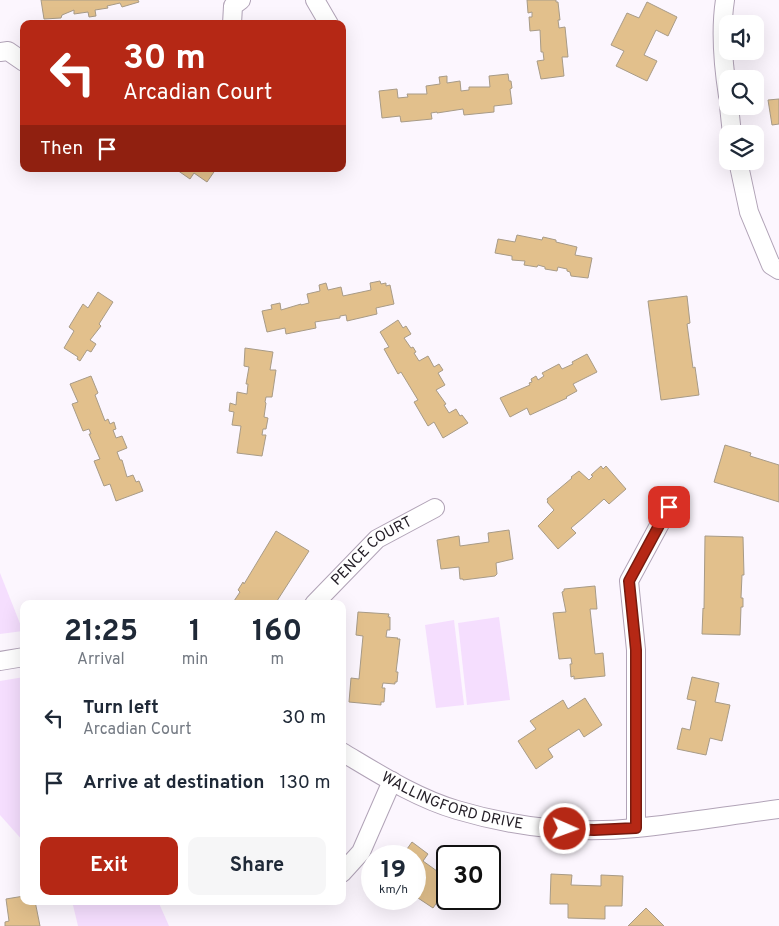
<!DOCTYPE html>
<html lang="en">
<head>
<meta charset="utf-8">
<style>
  :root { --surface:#fff; --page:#f6f6f7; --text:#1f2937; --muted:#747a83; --accent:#b52815 }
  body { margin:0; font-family:Overpass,sans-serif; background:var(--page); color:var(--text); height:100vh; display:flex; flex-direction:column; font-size:19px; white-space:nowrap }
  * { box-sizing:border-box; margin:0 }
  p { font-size:16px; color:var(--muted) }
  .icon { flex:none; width:28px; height:28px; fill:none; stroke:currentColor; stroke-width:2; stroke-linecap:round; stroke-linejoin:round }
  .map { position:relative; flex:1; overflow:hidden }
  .details { position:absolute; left:20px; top:600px; width:326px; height:305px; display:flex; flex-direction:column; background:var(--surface); border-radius:10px; box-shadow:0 5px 20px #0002 }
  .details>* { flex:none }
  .top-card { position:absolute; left:20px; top:20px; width:326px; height:152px; border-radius:10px; box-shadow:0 5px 20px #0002; background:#b52815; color:#fff; overflow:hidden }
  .controls { position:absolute; left:719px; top:15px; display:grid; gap:10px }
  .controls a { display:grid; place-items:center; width:45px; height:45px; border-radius:10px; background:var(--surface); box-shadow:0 5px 20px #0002; font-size:25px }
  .speed { position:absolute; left:361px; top:845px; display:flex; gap:10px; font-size:25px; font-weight:700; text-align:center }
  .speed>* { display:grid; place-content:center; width:65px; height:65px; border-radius:50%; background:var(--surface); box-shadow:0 5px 20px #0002; line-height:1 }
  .speed small { font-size:12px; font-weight:400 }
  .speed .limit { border:2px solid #111; border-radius:8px; background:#fff; color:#111 }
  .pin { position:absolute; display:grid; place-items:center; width:42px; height:42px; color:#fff; margin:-21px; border-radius:10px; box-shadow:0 2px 8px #0006 }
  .me { position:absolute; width:55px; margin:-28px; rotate:92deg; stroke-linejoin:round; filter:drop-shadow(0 0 4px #0008) }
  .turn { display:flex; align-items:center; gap:18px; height:105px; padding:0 20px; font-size:22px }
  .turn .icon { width:65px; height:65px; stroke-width:2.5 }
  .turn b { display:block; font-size:35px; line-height:42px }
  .then { display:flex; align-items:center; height:48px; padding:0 20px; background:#0003; gap:10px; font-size:19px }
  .eta { display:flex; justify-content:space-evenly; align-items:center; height:85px; text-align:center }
  .eta b { font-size:30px; font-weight:700; line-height:35px }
  .action { display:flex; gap:10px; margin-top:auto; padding:10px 20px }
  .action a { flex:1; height:58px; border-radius:10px; background:var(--accent); color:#fff; font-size:20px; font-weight:700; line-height:58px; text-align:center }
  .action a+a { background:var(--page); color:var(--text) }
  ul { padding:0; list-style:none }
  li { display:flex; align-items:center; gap:15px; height:65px; padding:0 20px }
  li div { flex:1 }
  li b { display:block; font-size:19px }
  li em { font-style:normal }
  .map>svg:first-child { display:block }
  .green { fill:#f5defe }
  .building { fill:#e2c08c; stroke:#a89b87 }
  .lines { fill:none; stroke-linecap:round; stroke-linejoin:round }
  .minor-casing { stroke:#b1a3b7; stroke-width:20 }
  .minor { stroke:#fff; stroke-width:18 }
  .route-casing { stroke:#761a0e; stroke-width:12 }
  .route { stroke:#b52815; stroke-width:9 }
  .labels { text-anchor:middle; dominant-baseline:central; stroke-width:5; stroke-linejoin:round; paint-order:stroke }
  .street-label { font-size:15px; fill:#252028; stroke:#fff }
</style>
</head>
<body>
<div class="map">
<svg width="779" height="926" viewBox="0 0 779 926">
  <rect width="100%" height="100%" fill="#fcf6fe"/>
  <g class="green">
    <polygon points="0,573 23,631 0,634"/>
    <polygon points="499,617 510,700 467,705 458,623"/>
    <polygon points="454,620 464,705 436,708 425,625"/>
    <polygon points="24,677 24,842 0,815 0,681"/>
    <polygon points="72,901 158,901 169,926 78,926"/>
  </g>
  <g class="building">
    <polygon points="41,0 138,0 139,2 122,7 120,3 107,6 108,8 95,10 96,16 89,17 88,12 74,14 74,10 62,15 61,18 44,19"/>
    <polygon points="527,0 556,0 556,2 558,2 560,20 558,20 559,28 565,27 568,57 562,57 564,76 541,79 537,61 544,60 543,52 541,52 540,30 530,31 529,17 532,17 532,12 528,13"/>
    <polygon points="647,2 677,17 668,36 656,30 644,55 657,61 647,81 616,66 624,51 611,45 627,13 639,18"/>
    <polygon points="508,74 509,81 511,81 512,88 510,89 512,104 494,106 494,112 464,115 463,109 437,113 437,112 431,113 432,119 401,122 400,116 382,118 379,91 397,89 398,98 408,97 407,94 427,94 426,86 440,84 439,77 447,76 447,83 460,81 461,91 469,90 469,87 490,87 489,76"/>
    <polygon points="779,99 779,124 772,125 768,100"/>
    <polygon points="178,169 216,169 207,182 194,173 190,179 177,170"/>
    <polygon points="517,235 542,240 543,237 556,240 556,242 577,247 575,255 592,258 588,278 571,276 570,272 567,271 567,269 558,267 557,271 545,269 545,267 538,265 537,267 524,265 525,261 512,260 512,256 495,253 498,239 515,242"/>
    <polygon points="380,281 381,284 386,283 386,286 390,285 394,304 376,308 377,314 347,321 346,315 340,316 340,318 315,322 316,328 286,334 285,328 267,332 262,311 272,309 271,305 280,303 281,310 301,304 301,305 309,303 307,294 320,291 319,285 326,283 328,290 341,287 343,296 371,290 370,283"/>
    <polygon points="98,292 113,302 99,324 101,326 90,340 96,344 91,352 87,350 80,361 77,359 78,357 64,348 74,331 69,327 83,304 88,308"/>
    <polygon points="687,296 690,323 687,324 693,368 695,367 699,395 661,400 648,301"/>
    <polygon points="398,320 403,328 406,326 411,334 404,338 411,348 413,347 416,352 414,353 419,361 428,356 434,367 439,364 443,370 438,373 445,385 436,390 446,404 444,405 449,413 456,409 460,416 462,415 468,423 443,438 434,422 428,426 414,402 418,400 401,372 398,374 384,349 389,347 380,332"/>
    <polygon points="245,348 273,352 270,370 276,370 272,397 266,397 265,402 266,403 264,417 268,418 266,429 263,429 262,435 266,435 262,456 237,453 241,426 232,425 234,412 229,411 230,403 236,405 237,392 247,394 248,384 246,384 249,367 244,366"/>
    <polygon points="587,354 597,372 573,384 577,391 566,397 567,398 530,415 527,408 510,417 500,398 530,385 529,383 532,382 531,379 536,376 538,380 544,376 542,373 559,364 562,369 573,364 572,362"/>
    <polygon points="91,376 98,393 95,395 105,421 108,419 110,424 114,422 116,429 113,430 116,438 122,436 127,448 117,452 120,460 122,460 127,477 133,475 136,482 139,481 143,491 116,501 110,484 104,486 94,461 100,459 89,434 91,434 89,429 83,431 72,404 78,402 70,384"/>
    <polygon points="725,445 751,453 750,456 779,465 779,502 714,482"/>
    <polygon points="601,466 603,469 606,466 626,489 609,504 604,499 583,518 571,528 576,533 558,549 538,526 554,510 547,502 548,501 547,499 572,478 571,477 579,471 589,480 593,476 591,475"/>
    <polygon points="509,530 513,559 496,563 497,574 495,576 463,580 463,579 460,579 459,567 441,569 437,540 459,536 460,546 489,542 488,533"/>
    <polygon points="276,531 309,551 275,604 232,604 240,592 238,590 243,582 244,584"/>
    <polygon points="705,536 743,537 744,575 742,575 741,598 743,598 743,607 741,607 740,635 702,634 703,608 704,609"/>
    <polygon points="595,586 597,609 590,609 595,654 603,653 605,676 574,679 574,676 571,677 570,664 572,664 571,658 559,659 553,613 566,612 562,592 564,591 564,589"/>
    <polygon points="358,612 389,614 388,617 390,617 390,630 387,630 386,637 398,638 397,639 400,639 396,672 398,672 397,682 395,682 395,684 383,683 382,688 385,688 384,702 381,702 381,705 349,702 351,678 359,679 363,636 356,635"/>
    <polygon points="692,677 719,683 715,702 730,705 722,741 710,738 706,755 677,749 682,728 690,730 696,701 687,699"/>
    <polygon points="585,698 602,725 584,737 579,729 548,749 553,757 536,769 518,741 536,729 530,721 563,700 568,709"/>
    <polygon points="412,842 428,854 423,861 448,879 448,899 460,899 454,907 440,898 433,908 415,896 415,856 402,856"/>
    <polygon points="551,874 572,875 571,885 601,886 601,875 623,876 622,906 605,906 605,919 568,918 568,904 550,904"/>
    <polygon points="24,896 24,901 35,901 40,926 5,926 5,922 9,921 6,899"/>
    <polygon points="646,908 664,926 628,926"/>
  </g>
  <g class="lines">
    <defs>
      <g id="minor">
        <polyline points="315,0 329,24"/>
        <path d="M 725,0 C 720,32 723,64 728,96"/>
        <polyline points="232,24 233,6 241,0"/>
        <polyline points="0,52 8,51 24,62"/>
        <polyline points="729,106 732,134"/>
        <polyline points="738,161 749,212 771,265 779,270"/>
        <path id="s1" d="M 314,604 L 377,539 L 435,508"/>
        <polyline points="0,661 24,657"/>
        <path id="s2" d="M 342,752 C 379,774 416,798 457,810 C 514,827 577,834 636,828 C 684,823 732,815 779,809"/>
        <polyline points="636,828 636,650 629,581 669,507"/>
        <polyline points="342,873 361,852 392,781"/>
      </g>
    </defs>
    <use href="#minor" class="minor-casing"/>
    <use href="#minor" class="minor"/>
  </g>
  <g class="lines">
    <defs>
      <polyline id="route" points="565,829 594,830 636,828 636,650 629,581 669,507"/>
    </defs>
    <use href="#route" class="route-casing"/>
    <use href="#route" class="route"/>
  </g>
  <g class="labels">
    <g class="street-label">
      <text stroke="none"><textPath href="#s1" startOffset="79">PENCE COURT</textPath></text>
      <text stroke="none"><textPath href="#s2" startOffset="122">WALLINGFORD DRIVE</textPath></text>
    </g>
  </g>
</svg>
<div class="controls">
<a><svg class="icon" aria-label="sound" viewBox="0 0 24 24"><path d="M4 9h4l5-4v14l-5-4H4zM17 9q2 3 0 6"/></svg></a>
<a><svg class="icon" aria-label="search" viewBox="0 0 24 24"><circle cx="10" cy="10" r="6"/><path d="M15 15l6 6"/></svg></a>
<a><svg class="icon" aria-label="layers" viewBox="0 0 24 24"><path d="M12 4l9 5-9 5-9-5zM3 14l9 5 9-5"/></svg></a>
</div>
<div class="speed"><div>19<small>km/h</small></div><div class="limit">30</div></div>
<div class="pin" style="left:669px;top:507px;background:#d93025"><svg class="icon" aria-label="arrive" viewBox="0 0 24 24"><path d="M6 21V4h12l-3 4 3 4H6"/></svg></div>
<svg class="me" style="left:565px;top:829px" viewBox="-20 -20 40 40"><circle r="17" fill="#b52815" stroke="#fff" stroke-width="3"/><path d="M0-11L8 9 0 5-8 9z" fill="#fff"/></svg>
<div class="top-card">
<div class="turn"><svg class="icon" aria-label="left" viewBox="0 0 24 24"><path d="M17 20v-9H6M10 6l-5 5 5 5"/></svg><div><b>30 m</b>Arcadian Court</div></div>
<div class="then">Then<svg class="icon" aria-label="arrive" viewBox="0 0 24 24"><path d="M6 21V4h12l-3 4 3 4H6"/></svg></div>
</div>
<section class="details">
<div class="eta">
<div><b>21:25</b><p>Arrival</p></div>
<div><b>1</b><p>min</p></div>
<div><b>160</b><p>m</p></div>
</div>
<ul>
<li><svg class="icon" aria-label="left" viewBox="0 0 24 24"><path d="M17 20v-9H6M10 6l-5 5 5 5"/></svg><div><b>Turn left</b><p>Arcadian Court</p></div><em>30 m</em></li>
<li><svg class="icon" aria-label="arrive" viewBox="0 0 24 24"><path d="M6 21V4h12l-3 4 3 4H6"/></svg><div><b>Arrive at destination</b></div><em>130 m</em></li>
</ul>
<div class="action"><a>Exit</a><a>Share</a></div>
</section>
</div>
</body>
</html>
